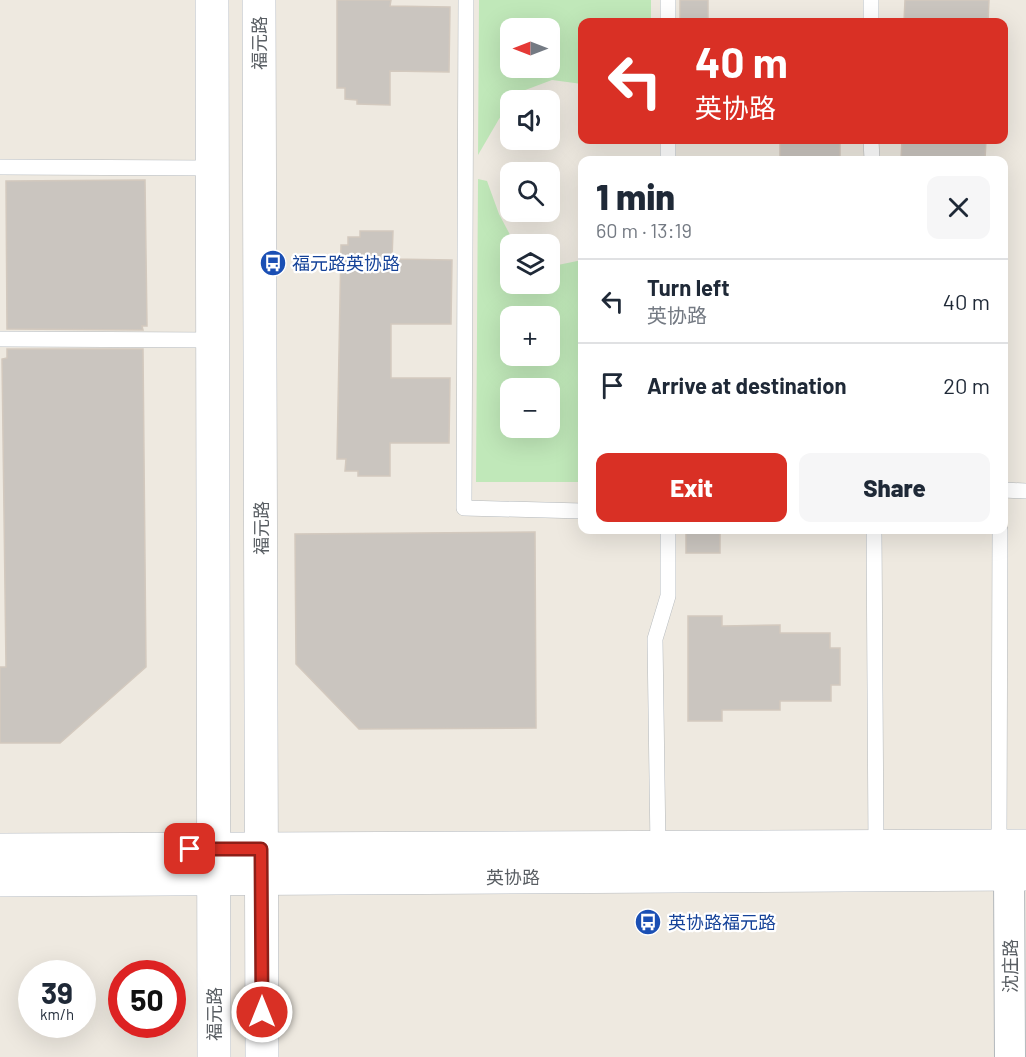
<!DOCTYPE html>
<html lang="en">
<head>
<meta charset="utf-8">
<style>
  :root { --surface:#fff; --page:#f6f6f7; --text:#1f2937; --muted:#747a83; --line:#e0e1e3; --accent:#d93025 }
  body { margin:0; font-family:Barlow,"Noto Sans SC",sans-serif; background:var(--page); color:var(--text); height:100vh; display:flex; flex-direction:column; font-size:22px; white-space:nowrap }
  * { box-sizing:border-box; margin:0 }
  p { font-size:20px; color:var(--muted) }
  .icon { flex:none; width:33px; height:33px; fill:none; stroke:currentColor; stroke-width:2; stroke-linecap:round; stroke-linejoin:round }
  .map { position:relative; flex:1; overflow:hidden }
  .side { position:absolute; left:578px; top:156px; width:430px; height:378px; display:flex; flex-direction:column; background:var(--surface); border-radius:12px; box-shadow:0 6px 24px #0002 }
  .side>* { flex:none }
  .guide { position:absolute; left:578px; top:18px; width:430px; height:126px; border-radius:12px; box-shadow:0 6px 24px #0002; background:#d93025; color:#fff; overflow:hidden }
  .needle { width:39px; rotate:270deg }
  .tools { position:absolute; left:500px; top:18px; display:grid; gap:12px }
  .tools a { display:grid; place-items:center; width:60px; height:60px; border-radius:12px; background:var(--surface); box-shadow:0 6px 24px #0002; font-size:30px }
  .speed { position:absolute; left:18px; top:960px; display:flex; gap:12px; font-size:30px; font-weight:700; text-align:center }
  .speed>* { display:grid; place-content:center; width:78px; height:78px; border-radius:50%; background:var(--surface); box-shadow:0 6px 24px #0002; line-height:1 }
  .speed small { font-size:15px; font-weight:400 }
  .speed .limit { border:9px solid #d22; background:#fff; color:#111 }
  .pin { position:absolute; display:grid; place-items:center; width:51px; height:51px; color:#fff; margin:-26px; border-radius:12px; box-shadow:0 3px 9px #0006 }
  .me { position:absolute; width:66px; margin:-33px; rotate:0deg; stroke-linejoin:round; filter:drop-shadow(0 0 4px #0008) }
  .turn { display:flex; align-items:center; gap:21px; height:126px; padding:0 18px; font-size:27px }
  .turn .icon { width:78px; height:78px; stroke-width:2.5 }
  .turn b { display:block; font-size:42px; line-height:51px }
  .round { display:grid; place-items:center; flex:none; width:63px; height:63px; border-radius:12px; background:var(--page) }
  .summary { display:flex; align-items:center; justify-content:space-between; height:102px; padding:0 18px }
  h1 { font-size:36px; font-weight:800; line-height:45px }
  .primary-button { display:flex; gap:12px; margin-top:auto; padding:12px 18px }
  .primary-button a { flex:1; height:69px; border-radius:12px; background:var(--accent); color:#fff; font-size:24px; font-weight:800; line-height:69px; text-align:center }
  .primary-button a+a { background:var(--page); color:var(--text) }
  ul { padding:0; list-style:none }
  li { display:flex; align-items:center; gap:18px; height:84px; padding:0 18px; border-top:2px solid var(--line) }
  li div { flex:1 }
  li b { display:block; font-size:22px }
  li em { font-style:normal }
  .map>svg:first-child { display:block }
  .grass { fill:#c0e8b9; fill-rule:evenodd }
  .building { fill:#cac5bf; stroke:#d3c9be; stroke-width:1.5 }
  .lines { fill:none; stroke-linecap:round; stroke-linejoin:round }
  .lane-casing { stroke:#b3b8bc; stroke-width:16 }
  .street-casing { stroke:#b3b8bc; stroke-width:32 }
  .secondary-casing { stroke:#b4b9bf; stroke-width:34 }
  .lane { stroke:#fff; stroke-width:15 }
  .street { stroke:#fff; stroke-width:30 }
  .secondary { stroke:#fff; stroke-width:33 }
  .route-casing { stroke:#8d1f18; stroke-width:15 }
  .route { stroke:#d93025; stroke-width:10 }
  .labels { text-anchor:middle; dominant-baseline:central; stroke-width:4.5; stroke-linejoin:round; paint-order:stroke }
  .street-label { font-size:18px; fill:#595e63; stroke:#fff }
  .transit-label { font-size:18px; fill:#164399; stroke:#fff; text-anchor:start }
</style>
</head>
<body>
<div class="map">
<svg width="1026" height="1057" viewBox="0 0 1026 1057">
  <rect width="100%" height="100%" fill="#eee9e0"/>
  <g class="grass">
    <path d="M 479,0 L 651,0 L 651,22 L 582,22 L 582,84 L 552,80 L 520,92 L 514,100 L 510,100 L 510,105 L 499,119 L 478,155 ZM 510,28 L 549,28 L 549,68 L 510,68 Z"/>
    <path d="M 478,179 L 487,181 L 499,214 L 515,244 L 510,244 L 510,284 L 549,284 L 549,263 L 553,266 L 582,260 L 582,482 L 476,482 ZM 510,316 L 549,316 L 549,356 L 510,356 ZM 510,388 L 549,388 L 549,428 L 510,428 Z"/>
  </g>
  <g class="building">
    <polygon points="337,0 391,0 390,6 450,7 449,72 390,71 390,105 357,104 357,100 345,99 345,88 337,88"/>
    <rect x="680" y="0" width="28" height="22"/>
    <polygon points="905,0 989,0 988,22 904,22"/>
    <rect x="780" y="140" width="60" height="20"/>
    <polygon points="902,140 986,140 985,160 901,160"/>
    <polygon points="145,180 147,326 142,326 143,330 7,329 6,181"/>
    <polygon points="360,231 393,231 392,259 452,260 451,324 391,324 391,378 450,378 449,443 390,443 390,476 358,476 358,471 345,471 346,459 337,459 341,245 348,245 348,237 360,237"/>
    <polygon points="7,349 143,349 146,667 60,743 0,743 0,667 6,667 2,359 7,358"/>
    <rect x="686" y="530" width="34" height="23"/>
    <polygon points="535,532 536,728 359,729 296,664 295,534"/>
    <polygon points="688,616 722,616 722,626 780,625 780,633 830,633 830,648 840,648 840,685 831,685 831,701 780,701 780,710 722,710 722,721 688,721"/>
  </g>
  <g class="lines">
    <defs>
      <g id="lane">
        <polyline points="466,0 464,508 582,511"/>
        <polyline points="871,0 871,22"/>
        <polyline points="668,22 668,0"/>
        <polyline points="871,140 872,160"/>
        <polyline points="668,160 668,140"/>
        <polyline points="0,167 212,168"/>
        <polyline points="0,339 213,340"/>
        <polyline points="1004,490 1026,491"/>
        <polyline points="874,530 876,846"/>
        <polyline points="999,846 1000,530"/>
        <polyline points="658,848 655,639 668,596 668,530"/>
      </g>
      <polyline id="street" points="1009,874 1010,1057"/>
      <g id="secondary">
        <polyline points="212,0 214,1057"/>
        <polyline points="259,0 262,1057"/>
        <polyline points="0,850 1026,846"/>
        <polyline points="0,880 1026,874"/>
      </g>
    </defs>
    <use href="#lane" class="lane-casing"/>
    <use href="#street" class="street-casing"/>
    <use href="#secondary" class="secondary-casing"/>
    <use href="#lane" class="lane"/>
    <use href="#street" class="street"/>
    <use href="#secondary" class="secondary"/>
  </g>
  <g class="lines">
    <defs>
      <polyline id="route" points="190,849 261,849 262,1012"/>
    </defs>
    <use href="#route" class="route-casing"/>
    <use href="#route" class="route"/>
  </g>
  <defs>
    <symbol id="bus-disc" viewBox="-11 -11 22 22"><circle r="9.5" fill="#1a4fb4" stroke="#fff"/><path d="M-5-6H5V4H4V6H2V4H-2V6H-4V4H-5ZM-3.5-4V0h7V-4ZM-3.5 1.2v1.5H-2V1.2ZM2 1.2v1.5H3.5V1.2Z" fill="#fff"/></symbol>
  </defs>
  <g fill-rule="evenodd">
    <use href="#bus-disc" x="258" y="248" width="30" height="30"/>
    <use href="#bus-disc" x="633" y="907" width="30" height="30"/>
  </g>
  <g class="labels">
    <g class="street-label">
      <text transform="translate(259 43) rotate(-90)">福元路</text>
      <text transform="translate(261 528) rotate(-90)">福元路</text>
      <text x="513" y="877">英协路</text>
      <text transform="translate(1010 966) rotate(-90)">沈庄路</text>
      <text transform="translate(214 1014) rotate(-90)">福元路</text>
    </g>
    <g class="transit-label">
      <text x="292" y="263">福元路英协路</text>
      <text x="668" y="922">英协路福元路</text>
    </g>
  </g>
</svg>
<div class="tools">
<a><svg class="needle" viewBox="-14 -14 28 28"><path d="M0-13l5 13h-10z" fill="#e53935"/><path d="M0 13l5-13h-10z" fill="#747a83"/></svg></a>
<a><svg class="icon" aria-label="sound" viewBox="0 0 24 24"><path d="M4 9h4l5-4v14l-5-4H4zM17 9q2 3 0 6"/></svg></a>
<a><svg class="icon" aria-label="search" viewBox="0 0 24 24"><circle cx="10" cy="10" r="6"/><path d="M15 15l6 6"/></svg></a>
<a><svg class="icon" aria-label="layers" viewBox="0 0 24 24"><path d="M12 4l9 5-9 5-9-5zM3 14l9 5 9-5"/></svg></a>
<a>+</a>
<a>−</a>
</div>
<div class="speed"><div>39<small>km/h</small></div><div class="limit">50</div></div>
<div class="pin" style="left:190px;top:849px;background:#d93025"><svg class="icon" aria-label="arrive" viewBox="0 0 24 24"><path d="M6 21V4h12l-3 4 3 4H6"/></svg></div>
<svg class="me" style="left:262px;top:1012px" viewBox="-20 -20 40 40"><circle r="17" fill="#d93025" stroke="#fff" stroke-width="3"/><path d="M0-11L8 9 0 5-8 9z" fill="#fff"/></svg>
<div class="guide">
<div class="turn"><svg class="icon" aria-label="left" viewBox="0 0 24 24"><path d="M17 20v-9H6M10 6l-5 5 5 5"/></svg><div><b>40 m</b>英协路</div></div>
</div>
<section class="side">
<div class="summary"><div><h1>1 min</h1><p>60 m · 13:19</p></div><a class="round"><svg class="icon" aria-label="close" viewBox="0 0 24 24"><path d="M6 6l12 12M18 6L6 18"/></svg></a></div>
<ul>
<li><svg class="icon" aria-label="left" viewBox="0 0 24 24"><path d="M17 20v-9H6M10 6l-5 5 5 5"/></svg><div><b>Turn left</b><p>英协路</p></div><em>40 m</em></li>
<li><svg class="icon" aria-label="arrive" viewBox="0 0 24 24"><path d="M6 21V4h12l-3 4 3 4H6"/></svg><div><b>Arrive at destination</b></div><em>20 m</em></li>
</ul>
<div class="primary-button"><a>Exit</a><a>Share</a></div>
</section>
</div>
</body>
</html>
